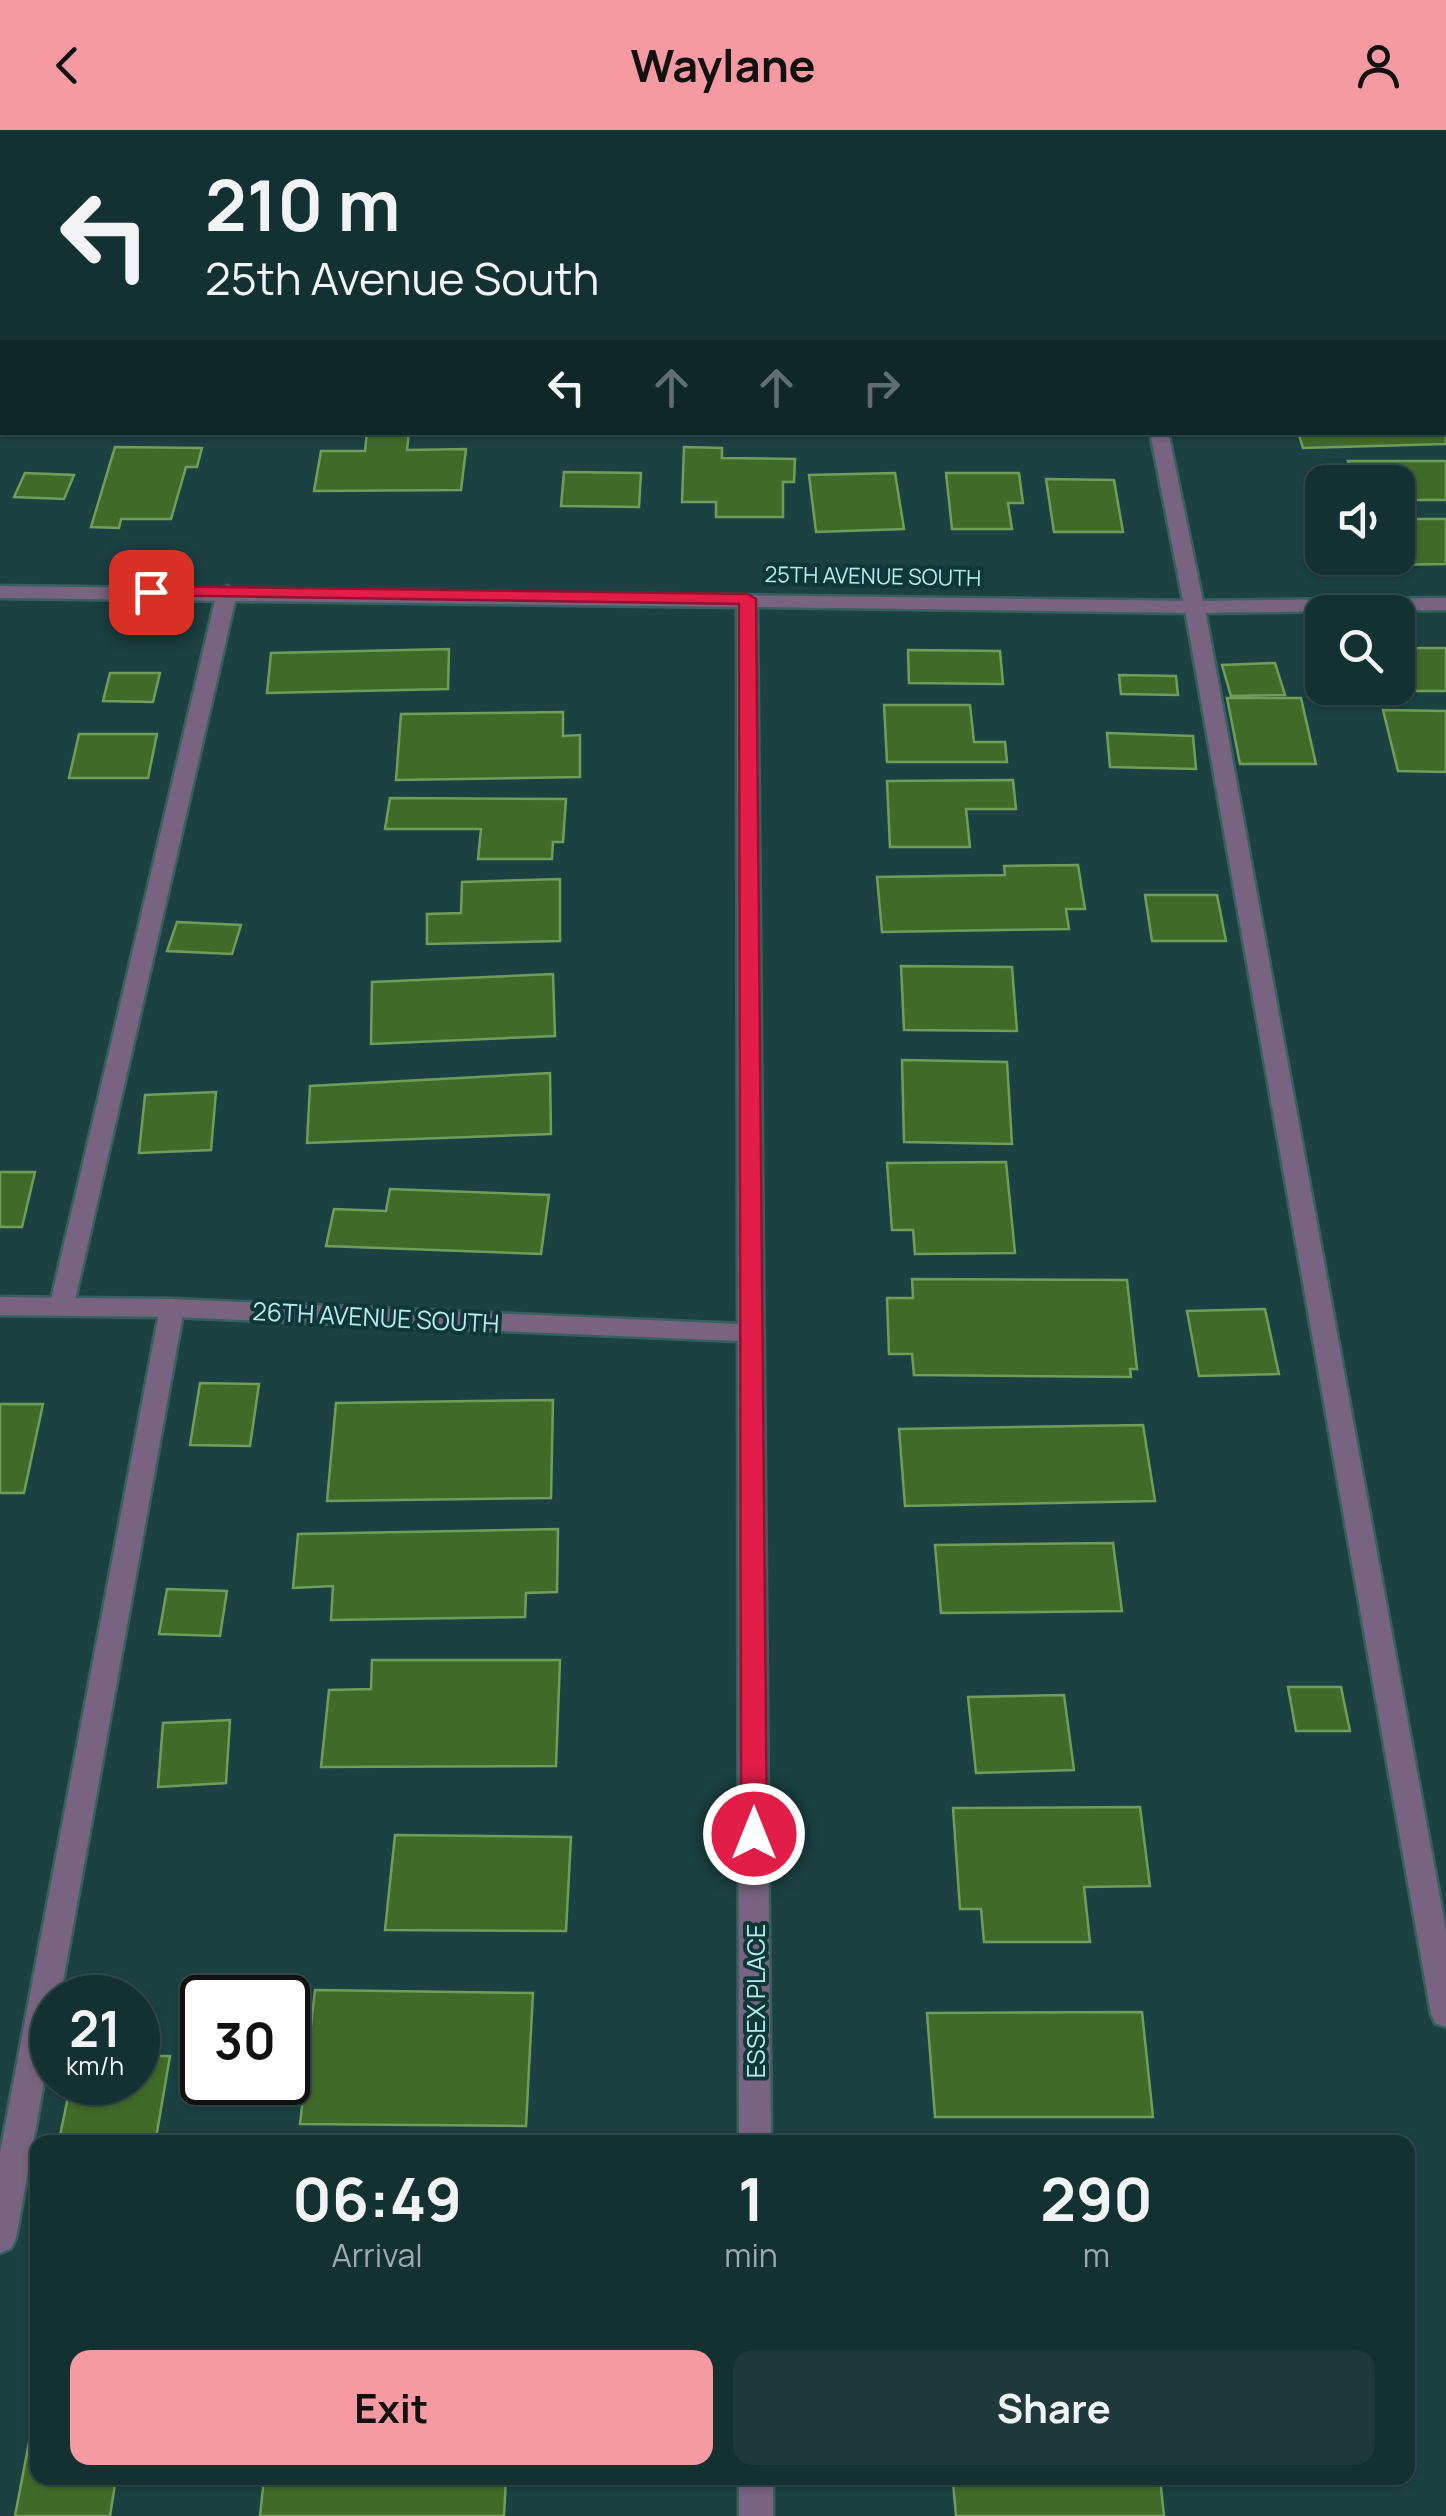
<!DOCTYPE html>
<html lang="en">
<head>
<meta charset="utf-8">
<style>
  :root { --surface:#143132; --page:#1d393a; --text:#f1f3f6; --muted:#9da9ac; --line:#334c4d; --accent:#f49aa0 }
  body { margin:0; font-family:Manrope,sans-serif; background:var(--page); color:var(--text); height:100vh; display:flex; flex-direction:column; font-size:38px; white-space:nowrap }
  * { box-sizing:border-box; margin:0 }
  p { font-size:32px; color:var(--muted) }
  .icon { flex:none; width:55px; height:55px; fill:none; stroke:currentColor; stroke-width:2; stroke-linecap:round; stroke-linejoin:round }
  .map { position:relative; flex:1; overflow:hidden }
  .drawer { position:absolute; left:30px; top:2005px; width:1385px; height:350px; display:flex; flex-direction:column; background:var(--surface); border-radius:20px; box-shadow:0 2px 8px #0004,0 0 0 2px var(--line) }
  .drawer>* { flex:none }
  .hud { position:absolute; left:0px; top:0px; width:1448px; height:305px; box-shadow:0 2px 8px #0004,0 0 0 2px var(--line); background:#143132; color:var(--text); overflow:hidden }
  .fabs { position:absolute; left:1305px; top:335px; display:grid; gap:20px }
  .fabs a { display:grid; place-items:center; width:110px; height:110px; border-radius:20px; background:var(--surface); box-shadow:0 2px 8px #0004,0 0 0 2px var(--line); font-size:50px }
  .speed { position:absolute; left:30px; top:1845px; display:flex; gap:20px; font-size:50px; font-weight:700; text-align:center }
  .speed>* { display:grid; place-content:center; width:130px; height:130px; border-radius:50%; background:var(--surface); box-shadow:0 2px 8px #0004,0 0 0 2px var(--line); line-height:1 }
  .speed small { font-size:25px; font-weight:400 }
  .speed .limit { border:5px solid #111; border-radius:15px; background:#fff; color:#111 }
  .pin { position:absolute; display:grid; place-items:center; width:85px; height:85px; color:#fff; margin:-42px; border-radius:20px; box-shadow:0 5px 15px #0006 }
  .me { position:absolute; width:110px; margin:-55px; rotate:0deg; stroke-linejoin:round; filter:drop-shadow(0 0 8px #0008) }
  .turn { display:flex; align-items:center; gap:35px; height:210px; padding:0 40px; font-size:45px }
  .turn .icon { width:130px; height:130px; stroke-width:2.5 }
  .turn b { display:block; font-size:70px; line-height:85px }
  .lanes { display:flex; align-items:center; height:95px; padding:0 40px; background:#0003; justify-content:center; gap:50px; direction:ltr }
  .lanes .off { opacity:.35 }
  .eta { display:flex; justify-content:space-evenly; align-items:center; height:170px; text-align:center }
  .eta b { font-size:60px; font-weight:700; line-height:70px }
  .action { display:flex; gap:20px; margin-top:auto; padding:20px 40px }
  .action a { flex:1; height:115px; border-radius:20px; background:var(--accent); color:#111; font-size:40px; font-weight:700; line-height:115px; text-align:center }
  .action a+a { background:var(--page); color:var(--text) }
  header { display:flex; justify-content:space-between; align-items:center; height:130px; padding:0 40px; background:var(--accent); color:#111; font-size:45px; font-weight:700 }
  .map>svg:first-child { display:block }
  .building { fill:#3f6b28; stroke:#709e5a; stroke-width:2.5 }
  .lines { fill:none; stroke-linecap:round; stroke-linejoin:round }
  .lane-casing { stroke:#376060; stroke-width:5 }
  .street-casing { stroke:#376060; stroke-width:5 }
  .lane { fill:#786480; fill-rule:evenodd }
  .street { fill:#786480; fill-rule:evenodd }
  .route { fill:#e11d48; stroke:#92132f; stroke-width:2.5 }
  .labels { text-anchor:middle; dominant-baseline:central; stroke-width:8; stroke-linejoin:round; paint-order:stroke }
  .far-street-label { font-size:22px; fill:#b6ebeb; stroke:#0f3737 }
  .street-label { font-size:25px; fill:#b6ebeb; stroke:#0f3737 }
</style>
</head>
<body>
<header><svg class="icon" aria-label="back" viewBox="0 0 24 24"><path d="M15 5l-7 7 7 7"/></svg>Waylane<svg class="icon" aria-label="person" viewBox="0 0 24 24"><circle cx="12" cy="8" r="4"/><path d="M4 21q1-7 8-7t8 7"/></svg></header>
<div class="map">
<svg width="1446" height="2386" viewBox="0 0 1446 2386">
  <rect width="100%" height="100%" fill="#1b4142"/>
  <g class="building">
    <polygon points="0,0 215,0 2,2 0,13"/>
    <polygon points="341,0 901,0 902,2 340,2"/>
    <rect x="1036" y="0" width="106" height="2"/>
    <polygon points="1446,270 1446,314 1303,318 1298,302 1445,302"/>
    <polygon points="367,302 409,302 407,320 466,319 461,360 314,361 321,321 365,321"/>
    <polygon points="115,317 202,318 197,337 186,337 171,389 121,389 119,398 91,397"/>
    <polygon points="684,317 722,318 722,328 795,329 794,352 783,352 783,387 716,387 716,372 682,372"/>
    <polygon points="1348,331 1446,331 1446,370 1398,370 1398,352 1354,352"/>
    <polygon points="564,342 641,343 639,377 561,376"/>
    <polygon points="25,343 74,345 64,369 14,367"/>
    <polygon points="895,343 904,399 816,402 809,345"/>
    <polygon points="946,343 1019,343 1023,373 1008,373 1012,399 952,399"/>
    <polygon points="1046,349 1114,350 1123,402 1054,402"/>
    <polygon points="1398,389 1446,389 1446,434 1390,435 1388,428 1398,428"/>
    <polygon points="1398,518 1446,518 1446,561 1402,561"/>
    <polygon points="449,519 448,559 267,563 271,523"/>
    <polygon points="908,520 1000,521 1003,554 909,553"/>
    <polygon points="1275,533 1285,565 1231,566 1222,535"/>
    <polygon points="110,543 160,543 153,572 103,571"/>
    <polygon points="1119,545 1176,546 1178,565 1121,564"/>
    <polygon points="1227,568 1301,568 1316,634 1240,634"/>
    <polygon points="884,575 970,575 974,612 1005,612 1007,632 887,632"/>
    <polygon points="1383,580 1446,581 1446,642 1398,641"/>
    <polygon points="563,582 563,606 580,605 580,647 396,650 401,584"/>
    <polygon points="1107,603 1193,606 1196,639 1110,637"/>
    <polygon points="79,604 157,604 148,648 69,648"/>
    <polygon points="1013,650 1016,679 966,679 970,717 890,717 887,651"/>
    <polygon points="390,668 566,669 563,712 553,712 552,729 478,729 481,699 385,699"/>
    <polygon points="1078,735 1085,779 1066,779 1069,799 882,802 877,747 1005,745 1004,736"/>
    <polygon points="560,749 560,811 427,814 427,784 461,783 462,752"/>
    <polygon points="1145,765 1217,765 1226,811 1152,811"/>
    <polygon points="177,792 241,795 232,824 167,821"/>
    <polygon points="901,836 1012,837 1017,901 904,900"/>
    <polygon points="553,844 555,906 371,914 372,852"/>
    <polygon points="902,930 1007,932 1012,1014 904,1012"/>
    <polygon points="550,943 551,1004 307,1013 310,956"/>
    <polygon points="216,962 211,1020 139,1023 145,965"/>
    <polygon points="1006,1032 1015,1123 915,1124 913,1100 892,1100 887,1033"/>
    <polygon points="0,1042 35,1042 22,1097 0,1097"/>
    <polygon points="390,1059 549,1065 541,1124 326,1116 334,1079 386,1081"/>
    <polygon points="912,1149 1127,1150 1137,1239 1130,1239 1131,1247 914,1245 912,1224 889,1224 887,1168 913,1168"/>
    <polygon points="1265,1179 1279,1244 1199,1246 1187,1181"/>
    <polygon points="200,1253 259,1254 250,1316 190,1315"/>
    <polygon points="553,1270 551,1368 327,1371 336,1273"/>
    <polygon points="0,1274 43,1274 24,1363 0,1363"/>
    <polygon points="1143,1295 1155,1371 905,1376 899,1299"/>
    <polygon points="558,1399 557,1462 526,1463 525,1487 331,1490 333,1456 293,1458 298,1404"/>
    <polygon points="1113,1413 1122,1481 941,1483 935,1415"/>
    <polygon points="167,1459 227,1461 220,1506 159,1504"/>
    <polygon points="372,1530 560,1530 556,1636 321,1637 329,1560 371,1559"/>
    <polygon points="1288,1557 1341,1557 1350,1601 1296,1601"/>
    <polygon points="1064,1565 1074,1640 976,1643 968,1567"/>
    <polygon points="230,1590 226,1653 158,1657 163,1593"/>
    <polygon points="1140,1677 1150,1756 1084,1757 1090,1812 984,1812 981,1779 960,1779 953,1678"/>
    <polygon points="395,1705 571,1707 566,1801 385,1800"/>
    <polygon points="315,1860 533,1863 526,1996 300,1994"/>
    <polygon points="1142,1882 1153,1987 935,1987 927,1883"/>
    <polygon points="138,1926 170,1926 156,2008 60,2006 71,1952 138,1952"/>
    <polygon points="38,2265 38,2348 116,2348 110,2386 15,2386"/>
    <polygon points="264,2348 506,2348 504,2386 260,2386"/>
    <polygon points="986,2348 1160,2348 1164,2386 956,2386 953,2352 986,2352"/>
  </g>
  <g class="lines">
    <defs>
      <g id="lane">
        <polygon points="1228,0 1244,0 1245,2 1230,2"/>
        <polygon points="1150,302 1168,302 1208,496 1446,1801 1446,1897 1435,1893 1431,1884 1188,496"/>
        <polygon points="227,456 237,462 74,1174 62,1183 50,1174 217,462"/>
        <polygon points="172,1169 184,1178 60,1868 52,1868 52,1907 16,2108 11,2118 0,2123 0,2023 160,1178"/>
      </g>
      <g id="street">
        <polygon points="955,0 971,0 971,2 956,2"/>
        <polygon points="0,66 2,67 2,77 0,76"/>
        <rect x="1445" y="75" width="1" height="10"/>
        <polygon points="0,456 1194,471 1446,468 1446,480 1194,483 757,477 771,2012 739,2012 738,1211 172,1187 0,1185 0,1167 172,1169 738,1194 737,477 0,468"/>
        <rect x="739" y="2348" width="34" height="38"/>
      </g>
    </defs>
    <use href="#lane" class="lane-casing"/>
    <use href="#street" class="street-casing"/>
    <use href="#lane" class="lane"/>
    <use href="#street" class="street"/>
  </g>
  <polygon class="route" points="151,456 748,464 756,469 767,1704 764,1712 754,1715 745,1712 741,1704 739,474 145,465 145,458"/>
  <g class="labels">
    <g class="far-street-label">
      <text transform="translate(873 446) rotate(1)">25TH AVENUE SOUTH</text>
    </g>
    <g class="street-label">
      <text transform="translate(376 1187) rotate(3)">26TH AVENUE SOUTH</text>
      <text transform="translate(755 1871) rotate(-90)">ESSEX PLACE</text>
    </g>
  </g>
</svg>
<div class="fabs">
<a><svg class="icon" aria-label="sound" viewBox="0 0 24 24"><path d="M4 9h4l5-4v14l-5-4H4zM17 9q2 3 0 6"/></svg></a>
<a><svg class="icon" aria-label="search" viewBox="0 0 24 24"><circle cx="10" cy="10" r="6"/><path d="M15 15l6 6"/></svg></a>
</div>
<div class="speed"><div>21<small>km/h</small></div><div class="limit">30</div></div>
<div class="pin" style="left:151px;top:462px;background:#d93025"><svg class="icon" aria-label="arrive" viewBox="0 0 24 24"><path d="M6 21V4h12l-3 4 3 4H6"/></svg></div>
<svg class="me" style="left:754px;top:1704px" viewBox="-20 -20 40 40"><circle r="17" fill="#e11d48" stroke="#fff" stroke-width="3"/><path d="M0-11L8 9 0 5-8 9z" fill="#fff"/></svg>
<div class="hud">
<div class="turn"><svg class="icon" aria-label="left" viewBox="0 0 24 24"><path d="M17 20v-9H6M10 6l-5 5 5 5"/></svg><div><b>210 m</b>25th Avenue South</div></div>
<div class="lanes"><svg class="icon" aria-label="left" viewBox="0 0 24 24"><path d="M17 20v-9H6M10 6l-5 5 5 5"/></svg><svg class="icon off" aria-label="ahead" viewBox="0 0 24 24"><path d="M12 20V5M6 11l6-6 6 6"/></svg><svg class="icon off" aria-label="ahead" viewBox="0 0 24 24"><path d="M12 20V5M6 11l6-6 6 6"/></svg><svg class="icon off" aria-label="right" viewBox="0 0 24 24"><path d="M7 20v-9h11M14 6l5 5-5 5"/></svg></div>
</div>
<section class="drawer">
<div class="eta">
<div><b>06:49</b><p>Arrival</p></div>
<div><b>1</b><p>min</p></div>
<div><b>290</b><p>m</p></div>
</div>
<div class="action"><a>Exit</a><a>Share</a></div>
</section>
</div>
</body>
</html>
